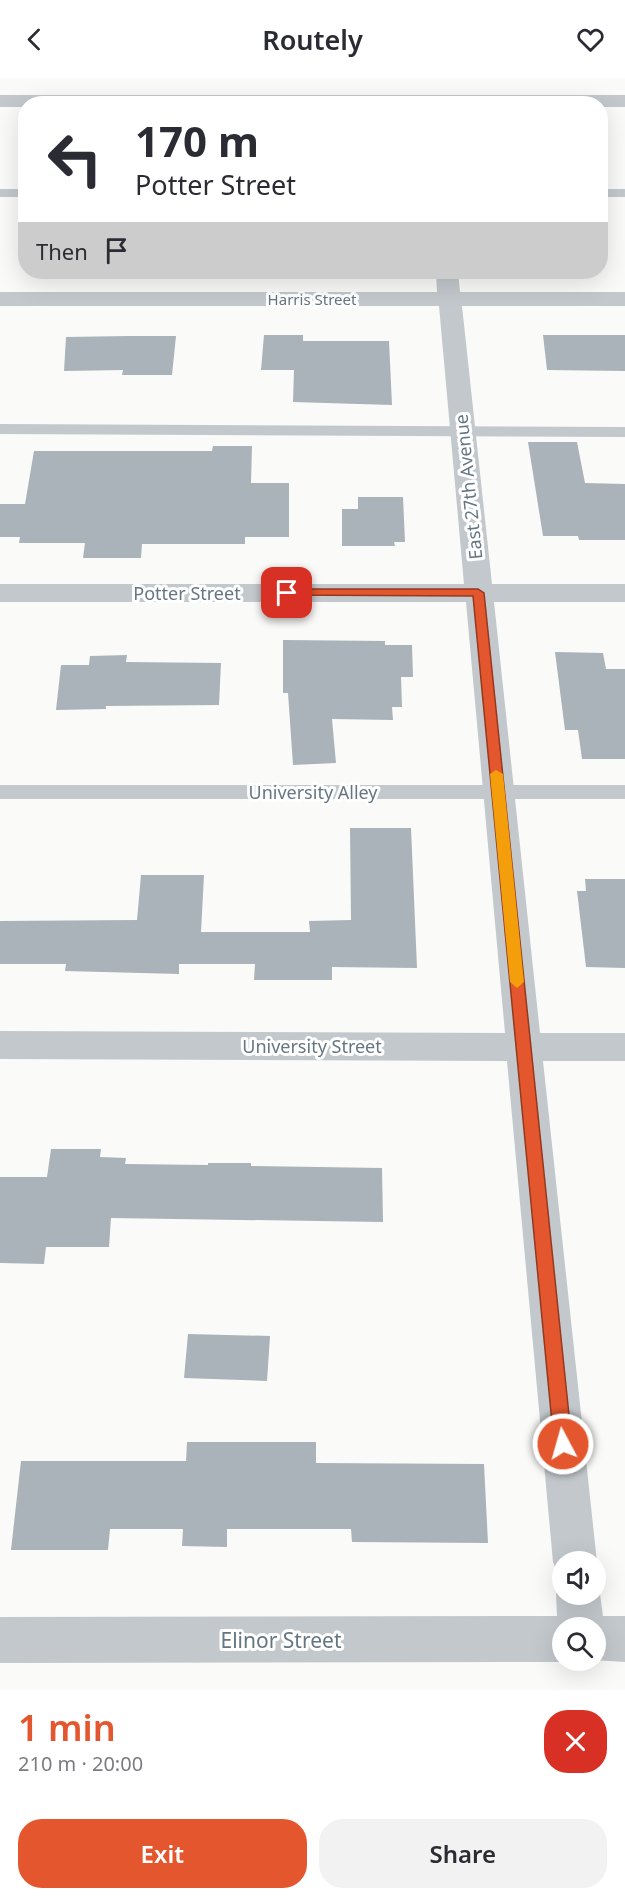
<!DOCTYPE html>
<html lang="en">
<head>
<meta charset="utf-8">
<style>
  :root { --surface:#fff; --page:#f2f2f3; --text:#2b2b33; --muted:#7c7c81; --accent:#e4572e }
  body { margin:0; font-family:"Noto Sans",sans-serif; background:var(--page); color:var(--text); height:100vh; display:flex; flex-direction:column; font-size:22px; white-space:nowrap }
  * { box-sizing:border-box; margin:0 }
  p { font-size:20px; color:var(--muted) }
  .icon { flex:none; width:33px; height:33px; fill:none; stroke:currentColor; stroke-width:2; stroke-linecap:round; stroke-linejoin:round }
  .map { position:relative; height:1612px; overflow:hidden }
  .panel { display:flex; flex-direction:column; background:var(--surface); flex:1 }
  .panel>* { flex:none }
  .guide { position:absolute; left:18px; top:18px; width:590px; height:183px; border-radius:24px; box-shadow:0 6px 24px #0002; background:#fff; color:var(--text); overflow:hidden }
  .tools { position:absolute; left:552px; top:1473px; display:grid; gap:12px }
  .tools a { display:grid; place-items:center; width:54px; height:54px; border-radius:50%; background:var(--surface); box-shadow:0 6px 24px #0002; font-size:30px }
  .pin { position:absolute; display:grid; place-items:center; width:51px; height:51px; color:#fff; margin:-26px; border-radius:12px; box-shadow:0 3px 9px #0006 }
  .me { position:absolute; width:66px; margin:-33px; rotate:354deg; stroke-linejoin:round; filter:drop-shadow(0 0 4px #0008) }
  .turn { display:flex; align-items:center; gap:21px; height:126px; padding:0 18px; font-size:27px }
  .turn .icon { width:78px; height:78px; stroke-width:2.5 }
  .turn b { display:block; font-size:42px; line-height:51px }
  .then { display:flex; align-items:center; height:57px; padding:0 18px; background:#0003; gap:12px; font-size:22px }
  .round { display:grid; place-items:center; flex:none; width:63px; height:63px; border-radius:24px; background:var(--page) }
  .overview { display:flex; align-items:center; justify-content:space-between; height:102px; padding:0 18px }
  h1 { font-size:36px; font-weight:600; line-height:45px; color:var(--accent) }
  .cta { display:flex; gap:12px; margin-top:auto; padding:12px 18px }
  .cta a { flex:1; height:69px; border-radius:24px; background:var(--accent); color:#fff; font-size:24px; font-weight:600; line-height:69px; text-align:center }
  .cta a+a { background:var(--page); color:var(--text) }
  header { display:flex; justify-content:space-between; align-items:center; height:78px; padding:0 18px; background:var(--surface); font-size:27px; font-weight:600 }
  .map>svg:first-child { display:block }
  .building { fill:#aab3b9 }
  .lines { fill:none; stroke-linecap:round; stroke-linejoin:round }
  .service { fill:#c3c8cc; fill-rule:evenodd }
  .minor { fill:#c3c8cc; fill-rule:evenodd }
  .route { fill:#e4572e; stroke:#94391e; stroke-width:1.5 }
  .slow { fill:#f59e0b }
  .labels { text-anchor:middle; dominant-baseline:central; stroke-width:6; stroke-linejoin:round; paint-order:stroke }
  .far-street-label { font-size:15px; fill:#657683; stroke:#fff }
  .street-label { font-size:18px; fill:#657683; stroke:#fff }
  .near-street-label { font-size:21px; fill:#657683; stroke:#fff }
</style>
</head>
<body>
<header><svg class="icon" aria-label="back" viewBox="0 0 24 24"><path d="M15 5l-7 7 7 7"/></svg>Routely<svg class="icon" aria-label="heart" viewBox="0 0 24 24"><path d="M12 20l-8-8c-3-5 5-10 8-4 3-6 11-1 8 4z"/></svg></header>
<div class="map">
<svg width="625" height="1612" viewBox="0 0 625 1612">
  <rect width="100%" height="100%" fill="#fafaf8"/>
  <g class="building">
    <polygon points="264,257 303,257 303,263 389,263 392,327 293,324 294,292 261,292"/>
    <polygon points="543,257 625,257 625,293 547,292"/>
    <polygon points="127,258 176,258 172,297 122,297 123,292 64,293 66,259"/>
    <polygon points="528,364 577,364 585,405 625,406 625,462 579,462 578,458 543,458"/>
    <polygon points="213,368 252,368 251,405 289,405 289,459 245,459 245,466 142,466 141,480 83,480 85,465 19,465 20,459 0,459 0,426 25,426 34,373 212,373"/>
    <polygon points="358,419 403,419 405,464 394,464 395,468 342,468 342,431 358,431"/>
    <polygon points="283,562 385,563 385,567 412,567 413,599 401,599 402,629 392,629 393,642 332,641 336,685 293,687 288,615 283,615"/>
    <polygon points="555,574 603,575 606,591 625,591 625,681 582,681 578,652 565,652"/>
    <polygon points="127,577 126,584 221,585 219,627 106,628 106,631 56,632 61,587 89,587 90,578"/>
    <polygon points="350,750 411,750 417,890 332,889 332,902 254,902 255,886 179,886 179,896 65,893 66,886 0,886 0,843 137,842 141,797 204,797 201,854 310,854 309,843 351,842"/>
    <polygon points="585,801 625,801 625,890 586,889 577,813 586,813"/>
    <polygon points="51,1071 101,1071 100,1079 126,1080 125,1086 208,1087 208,1085 251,1085 251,1088 382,1090 383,1144 111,1140 109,1169 46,1169 44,1186 0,1185 0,1099 47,1099"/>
    <polygon points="188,1256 270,1258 267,1303 184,1300"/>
    <polygon points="187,1364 316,1364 316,1385 484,1386 488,1465 352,1464 351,1451 227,1451 227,1469 182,1468 183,1451 110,1451 108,1472 11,1472 21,1383 186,1383"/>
  </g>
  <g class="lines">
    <g class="service">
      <rect x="0" y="111" width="26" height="8"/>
      <rect x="600" y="111" width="25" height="8"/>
      <polygon points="0,346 625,349 625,359 0,356"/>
      <rect x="0" y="707" width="625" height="14"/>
    </g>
    <g class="minor">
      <polygon points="0,17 625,17 625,29 600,29 600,26 26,26 26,29 0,29"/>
      <polygon points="436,194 458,194 460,214 625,214 625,228 462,228 492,506 625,506 625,524 494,524 540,955 625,955 625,983 543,983 597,1484 596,1488 596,1484 562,1484 562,1516 596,1516 596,1504 600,1516 603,1538 625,1538 625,1584 593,1582 596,1582 596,1550 562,1550 562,1582 565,1582 562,1584 0,1585 0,1539 557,1538 556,1516 562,1500 559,1499 553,1484 507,983 0,981 0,953 505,955 466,524 0,524 0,506 464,506 439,228 0,228 0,214 437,214"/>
    </g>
  </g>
  <polygon class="route" points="287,511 478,511 484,515 572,1366 569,1371 563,1374 557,1371 554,1366 473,518 283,517 281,515"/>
  <polygon class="slow" points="496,692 503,696 524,904 517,910 510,904 490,696"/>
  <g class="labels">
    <g class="far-street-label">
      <text x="312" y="221">Harris Street</text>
    </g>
    <g class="street-label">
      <text transform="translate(468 409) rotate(-96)">East 27th Avenue</text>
      <text x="187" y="515">Potter Street</text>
      <text x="313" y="714">University Alley</text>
      <text x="312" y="968">University Street</text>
    </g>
    <g class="near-street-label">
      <text x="281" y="1562">Elinor Street</text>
    </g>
  </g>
</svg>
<div class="tools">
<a><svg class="icon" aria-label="sound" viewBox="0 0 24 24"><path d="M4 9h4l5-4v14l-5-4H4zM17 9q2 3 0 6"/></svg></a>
<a><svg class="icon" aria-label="search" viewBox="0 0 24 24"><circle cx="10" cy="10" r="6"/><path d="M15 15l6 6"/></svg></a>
</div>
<div class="pin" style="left:287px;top:515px;background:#d93025"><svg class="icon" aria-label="arrive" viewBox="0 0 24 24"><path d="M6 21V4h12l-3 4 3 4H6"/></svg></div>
<svg class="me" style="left:563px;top:1366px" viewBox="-20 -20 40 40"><circle r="17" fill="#e4572e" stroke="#fff" stroke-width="3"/><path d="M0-11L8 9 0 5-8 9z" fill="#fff"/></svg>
<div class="guide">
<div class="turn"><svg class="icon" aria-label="left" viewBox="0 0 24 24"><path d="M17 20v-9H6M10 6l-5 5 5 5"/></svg><div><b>170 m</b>Potter Street</div></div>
<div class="then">Then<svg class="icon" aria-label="arrive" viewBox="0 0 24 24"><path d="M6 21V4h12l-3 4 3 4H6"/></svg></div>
</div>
</div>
<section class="panel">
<div class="overview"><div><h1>1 min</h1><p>210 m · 20:00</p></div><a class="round" style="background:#d93025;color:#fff"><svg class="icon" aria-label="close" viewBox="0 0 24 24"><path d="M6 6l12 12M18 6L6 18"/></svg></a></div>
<div class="cta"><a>Exit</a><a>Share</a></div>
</section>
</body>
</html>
